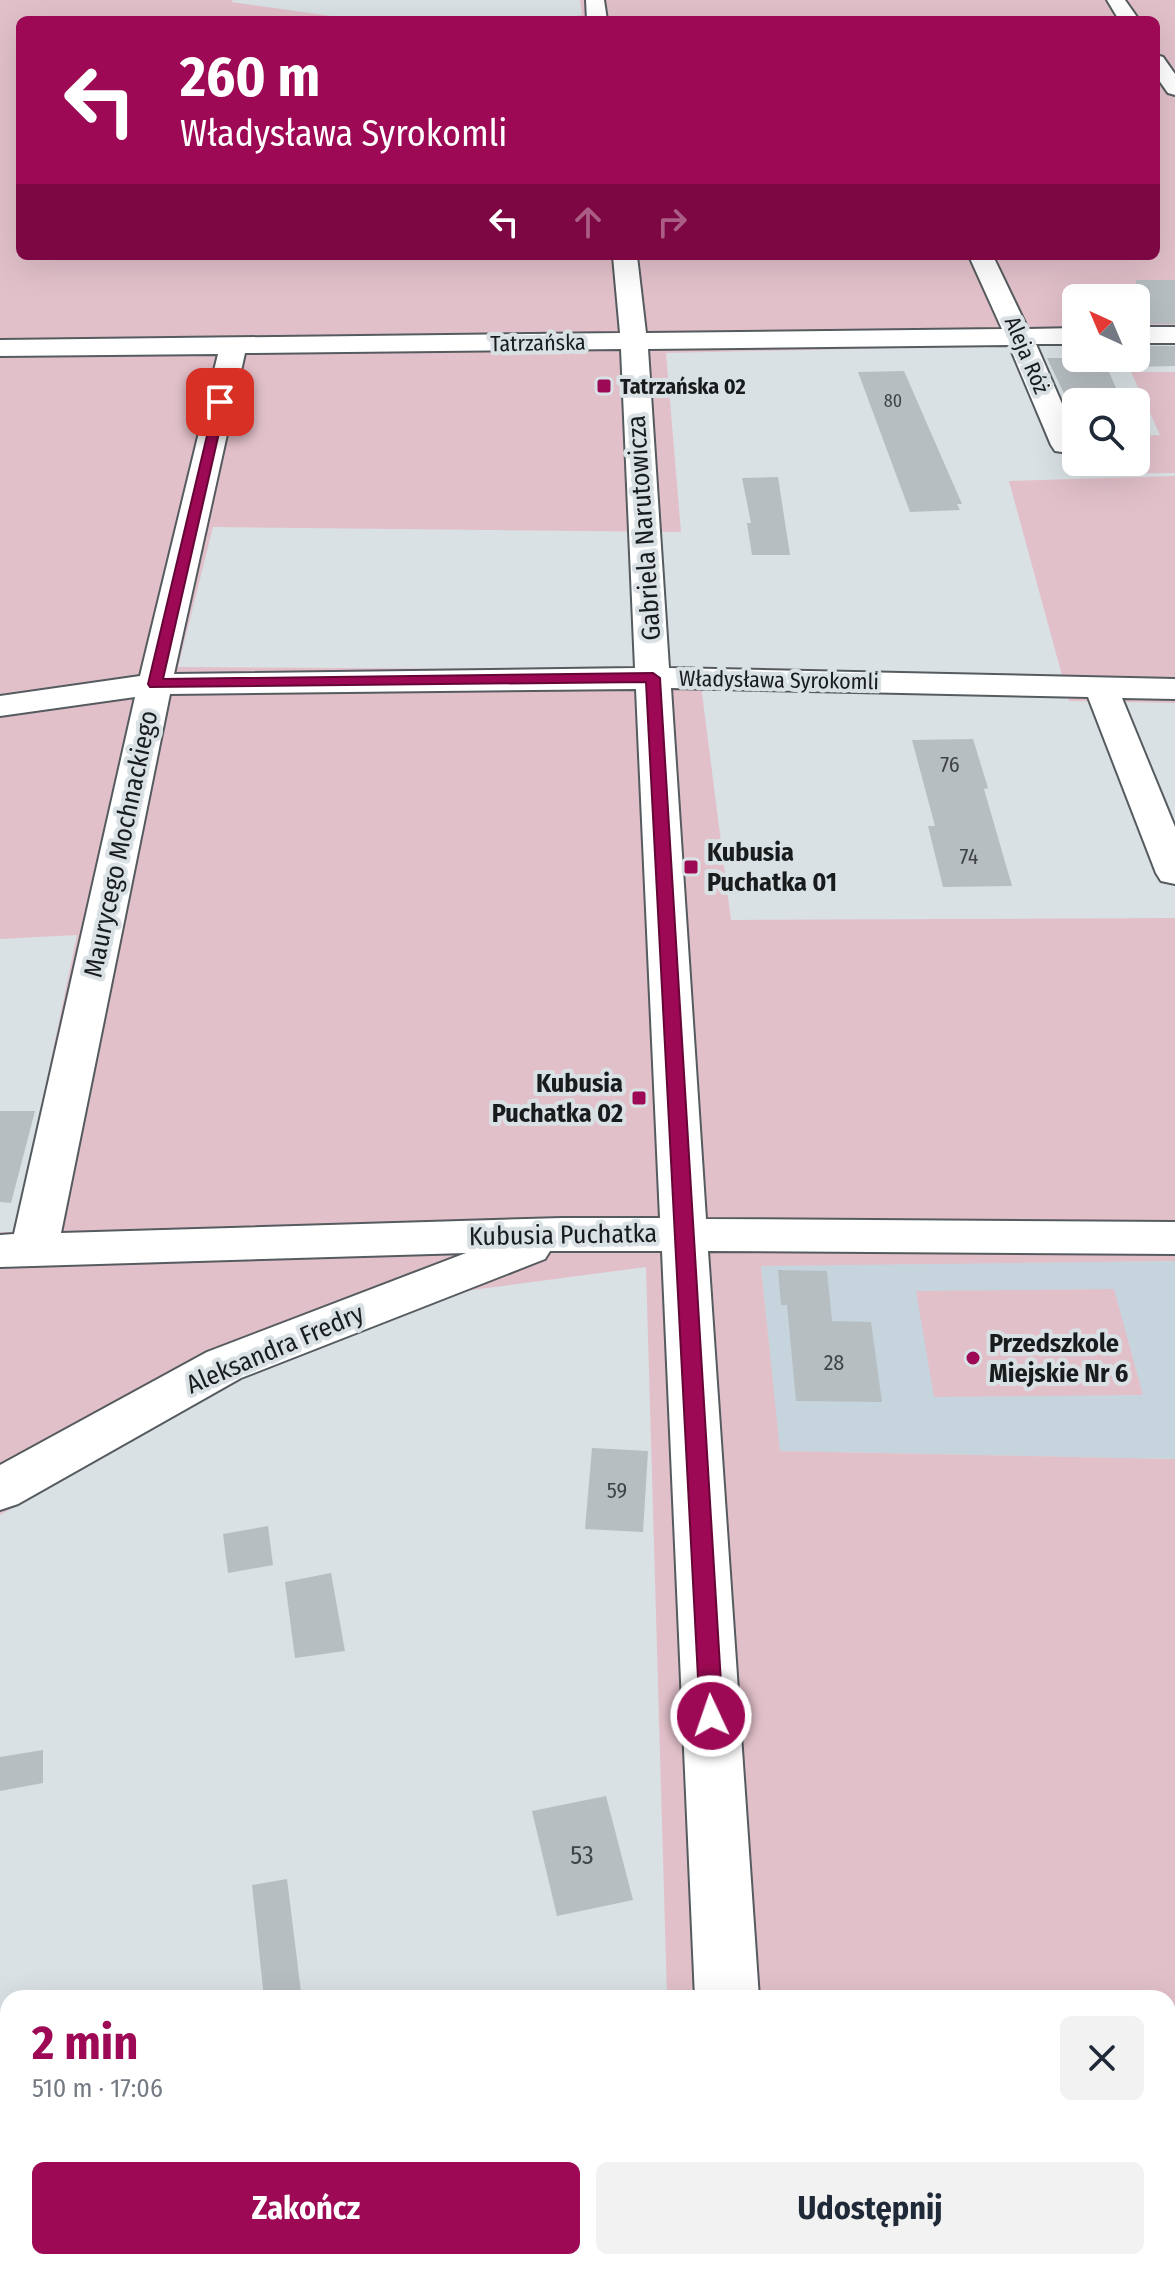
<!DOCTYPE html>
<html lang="pl">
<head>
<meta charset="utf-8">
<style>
  :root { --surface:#fff; --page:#f2f2f3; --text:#1f2937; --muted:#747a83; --accent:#9d0954 }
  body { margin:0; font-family:"Fira Sans Condensed",sans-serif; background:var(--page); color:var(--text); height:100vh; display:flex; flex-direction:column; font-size:30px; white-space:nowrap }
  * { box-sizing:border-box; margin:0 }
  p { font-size:26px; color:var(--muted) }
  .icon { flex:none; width:44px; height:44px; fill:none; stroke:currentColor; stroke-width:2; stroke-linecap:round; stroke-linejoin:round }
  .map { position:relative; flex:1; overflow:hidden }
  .details { position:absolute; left:0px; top:1990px; width:1176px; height:280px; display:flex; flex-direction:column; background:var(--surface); border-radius:24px 24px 0 0; box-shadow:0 8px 32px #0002 }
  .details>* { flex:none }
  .hud { position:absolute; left:16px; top:16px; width:1144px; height:244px; border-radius:12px; box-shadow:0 8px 32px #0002; background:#9d0954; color:#fff; overflow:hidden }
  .needle { width:52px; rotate:316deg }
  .fabs { position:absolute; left:1062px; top:284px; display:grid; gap:16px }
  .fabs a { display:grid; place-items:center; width:88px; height:88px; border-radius:12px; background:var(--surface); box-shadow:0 8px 32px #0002; font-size:40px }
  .pin { position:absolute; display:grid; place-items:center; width:68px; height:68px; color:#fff; margin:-34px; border-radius:16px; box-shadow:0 4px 12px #0006 }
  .me { position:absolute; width:88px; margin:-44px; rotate:357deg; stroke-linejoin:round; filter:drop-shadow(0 0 6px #0008) }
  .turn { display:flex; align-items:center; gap:28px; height:168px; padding:0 32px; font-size:36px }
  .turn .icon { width:104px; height:104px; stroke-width:2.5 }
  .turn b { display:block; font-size:56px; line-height:68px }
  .lanes { display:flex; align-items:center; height:76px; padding:0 32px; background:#0003; justify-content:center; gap:40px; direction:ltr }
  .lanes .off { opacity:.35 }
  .round { display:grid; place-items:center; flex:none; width:84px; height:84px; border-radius:12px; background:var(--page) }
  .headline { display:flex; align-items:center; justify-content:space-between; height:136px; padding:0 32px }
  h1 { font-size:48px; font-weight:700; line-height:60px; color:var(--accent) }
  .cta { display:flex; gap:16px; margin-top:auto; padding:16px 32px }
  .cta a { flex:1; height:92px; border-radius:12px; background:var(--accent); color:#fff; font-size:32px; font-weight:700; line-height:92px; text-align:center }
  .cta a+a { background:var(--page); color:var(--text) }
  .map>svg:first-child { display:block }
  .built { fill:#c6d5dd }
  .green { fill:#e2c0ca }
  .building { fill:#b7bec1 }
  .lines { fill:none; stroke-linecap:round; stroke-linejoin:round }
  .minor-casing { stroke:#555b5f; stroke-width:4 }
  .minor { fill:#fff; fill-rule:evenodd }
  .route { fill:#9d0954; stroke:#660637; stroke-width:2 }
  .poi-dot { fill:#9d0954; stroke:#d9e1e4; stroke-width:3 }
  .labels { text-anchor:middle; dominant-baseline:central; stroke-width:8; stroke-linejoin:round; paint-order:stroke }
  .far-number-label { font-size:18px; fill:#404446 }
  .far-street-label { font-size:22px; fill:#191c1d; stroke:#d9e1e4 }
  .far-poi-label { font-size:22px; font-weight:bold; fill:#191c1d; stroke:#d9e1e4; text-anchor:start }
  .number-label { font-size:22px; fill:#404446 }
  .street-label { font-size:26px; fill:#191c1d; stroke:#d9e1e4 }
  .poi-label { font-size:26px; font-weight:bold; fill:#191c1d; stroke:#d9e1e4; text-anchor:start }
  .near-number-label { font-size:26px; fill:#404446 }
</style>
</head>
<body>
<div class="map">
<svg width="1175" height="2270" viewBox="0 0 1175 2270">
  <rect width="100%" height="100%" fill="#d9e1e4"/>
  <polygon class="built" points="1175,1261 1175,1459 779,1451 761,1265"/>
  <g class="green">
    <polygon points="0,0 233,0 231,2 360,20 20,20 20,256 1156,256 1156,20 552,20 582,15 580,0 1175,0 1175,342 1136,342 1136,298 1076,298 1076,344 666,353 681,532 213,527 178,667 699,670 731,920 1175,918 1175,1261 761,1266 780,1451 1175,1459 1175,2270 537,2270 565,2262 1168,2262 1168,1998 667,1998 646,1267 441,1294 234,1381 0,1515 0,1232 15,1232 77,935 0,939"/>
    <polygon points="1131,372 1175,372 1175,473 1084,474 1079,462 1136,462 1136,436 1160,435"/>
    <polygon points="1175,476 1175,703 1069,701 1009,481"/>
    <polygon points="1114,1289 1143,1395 934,1397 916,1291"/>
  </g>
  <g class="building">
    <rect x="1136" y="280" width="39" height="44"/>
    <polygon points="1136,346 1175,346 1175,366 1136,367"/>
    <polygon points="1047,358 1103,358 1122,402 1068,402"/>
    <polygon points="904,371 962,504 957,504 960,510 910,512 858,372"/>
    <polygon points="778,477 790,555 752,555 747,523 751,523 742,478"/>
    <polygon points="973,739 988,788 984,789 1012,886 943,887 928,826 935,826 912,740"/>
    <polygon points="0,1111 35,1111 11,1203 0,1202"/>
    <polygon points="778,1270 827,1271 832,1321 871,1322 882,1402 796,1401 787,1305 781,1305"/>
    <polygon points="592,1448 648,1451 643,1532 585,1529"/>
    <polygon points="268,1526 273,1565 228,1573 223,1534"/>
    <polygon points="331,1573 345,1651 295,1658 285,1582"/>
    <polygon points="43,1750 43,1783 0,1791 0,1757"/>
    <polygon points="606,1796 633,1900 557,1916 532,1811"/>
    <polygon points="287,1879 301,1992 264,1998 252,1885"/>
  </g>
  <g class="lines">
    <defs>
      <g id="minor">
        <polygon points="586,0 604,0 607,20 587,20"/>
        <polygon points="1107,0 1125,0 1139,20 1119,20"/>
        <polygon points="1156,55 1163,57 1175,74 1175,95 1168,93 1156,76"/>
        <path d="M 613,256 L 637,256 L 646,333 L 1002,329 L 969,256 L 993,256 L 1028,329 L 1076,328 L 1076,344 L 1036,344 L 1076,436 L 1076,454 L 1055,451 L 1051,445 L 1009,345 L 648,349 L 669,668 L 1175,679 L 1175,699 L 1122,698 L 1175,827 L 1175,884 L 1161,881 L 1156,873 L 1088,697 L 671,688 L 706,1219 L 1175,1222 L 1175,1254 L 708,1251 L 759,1998 L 695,1998 L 662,1251 L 550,1251 L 545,1259 L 241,1378 L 18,1504 L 0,1510 L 0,1465 L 207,1352 L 466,1253 L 0,1267 L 0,1235 L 14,1234 L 135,697 L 0,716 L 0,696 L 140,676 L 218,354 L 0,356 L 0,340 L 620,333 ZM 621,349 L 635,668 L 174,674 L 245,353 ZM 636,689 L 660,1218 L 562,1218 L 61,1233 L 170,694 Z"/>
        <rect x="1136" y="327" width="39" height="16"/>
        <polygon points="707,2262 775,2262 776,2270 706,2270"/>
      </g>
    </defs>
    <use href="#minor" class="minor-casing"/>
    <use href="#minor" class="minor"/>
  </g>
  <polygon class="route" points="220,399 226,402 163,679 653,673 660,678 723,1716 720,1723 711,1726 703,1723 700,1716 646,682 150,687 148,684 215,402"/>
  <g class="poi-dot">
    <rect x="596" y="378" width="16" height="16" rx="4"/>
    <rect x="683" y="859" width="16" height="16" rx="4"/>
    <rect x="631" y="1090" width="16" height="16" rx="4"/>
    <circle cx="973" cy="1358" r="8"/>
  </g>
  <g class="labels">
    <g class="far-number-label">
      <text x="893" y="401">80</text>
    </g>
    <g class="far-street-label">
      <text transform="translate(538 343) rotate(-1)">Tatrzańska</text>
      <text transform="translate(1027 355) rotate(67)">Aleja Róż</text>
      <text transform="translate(779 680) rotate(1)">Władysława Syrokomli</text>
    </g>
    <g class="far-poi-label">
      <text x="620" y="386">Tatrzańska 02</text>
    </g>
    <g class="number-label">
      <text x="950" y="764">76</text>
      <text x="969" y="856">74</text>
      <text x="834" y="1362">28</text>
      <text x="617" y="1490">59</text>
    </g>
    <g class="street-label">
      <text transform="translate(644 528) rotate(-94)">Gabriela Narutowicza</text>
      <text transform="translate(121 844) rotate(-78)">Maurycego Mochnackiego</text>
      <text transform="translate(563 1235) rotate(-1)">Kubusia Puchatka</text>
      <text transform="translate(275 1349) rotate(-23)">Aleksandra Fredry</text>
    </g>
    <g class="poi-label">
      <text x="707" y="852">Kubusia<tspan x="707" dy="30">Puchatka 01</tspan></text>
      <text x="623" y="1083" text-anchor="end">Kubusia<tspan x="623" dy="30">Puchatka 02</tspan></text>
      <text x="989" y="1343">Przedszkole<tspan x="989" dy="30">Miejskie Nr 6</tspan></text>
    </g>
    <g class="near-number-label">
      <text x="582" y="1855">53</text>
    </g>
  </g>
</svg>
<div class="fabs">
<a><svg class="needle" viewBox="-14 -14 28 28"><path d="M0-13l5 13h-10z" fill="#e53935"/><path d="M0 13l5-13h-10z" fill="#747a83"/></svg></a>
<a><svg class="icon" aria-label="search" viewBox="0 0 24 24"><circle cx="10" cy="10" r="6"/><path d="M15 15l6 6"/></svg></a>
</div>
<div class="pin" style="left:220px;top:402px;background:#d93025"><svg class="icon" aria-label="arrive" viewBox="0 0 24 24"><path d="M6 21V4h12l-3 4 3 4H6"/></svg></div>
<svg class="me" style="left:711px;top:1716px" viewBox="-20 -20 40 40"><circle r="17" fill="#9d0954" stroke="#fff" stroke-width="3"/><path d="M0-11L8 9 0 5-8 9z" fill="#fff"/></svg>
<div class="hud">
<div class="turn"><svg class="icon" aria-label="left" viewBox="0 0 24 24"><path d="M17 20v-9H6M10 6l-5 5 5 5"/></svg><div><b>260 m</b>Władysława Syrokomli</div></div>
<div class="lanes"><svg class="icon" aria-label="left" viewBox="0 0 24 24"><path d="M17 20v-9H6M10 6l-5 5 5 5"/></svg><svg class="icon off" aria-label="ahead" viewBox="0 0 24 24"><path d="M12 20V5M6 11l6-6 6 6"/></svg><svg class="icon off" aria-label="right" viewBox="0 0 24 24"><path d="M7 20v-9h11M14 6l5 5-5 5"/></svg></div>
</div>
<section class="details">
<div class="headline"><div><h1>2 min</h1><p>510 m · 17:06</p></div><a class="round"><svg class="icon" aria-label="close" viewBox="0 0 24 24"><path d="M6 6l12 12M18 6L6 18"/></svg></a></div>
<div class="cta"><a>Zakończ</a><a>Udostępnij</a></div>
</section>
</div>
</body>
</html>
